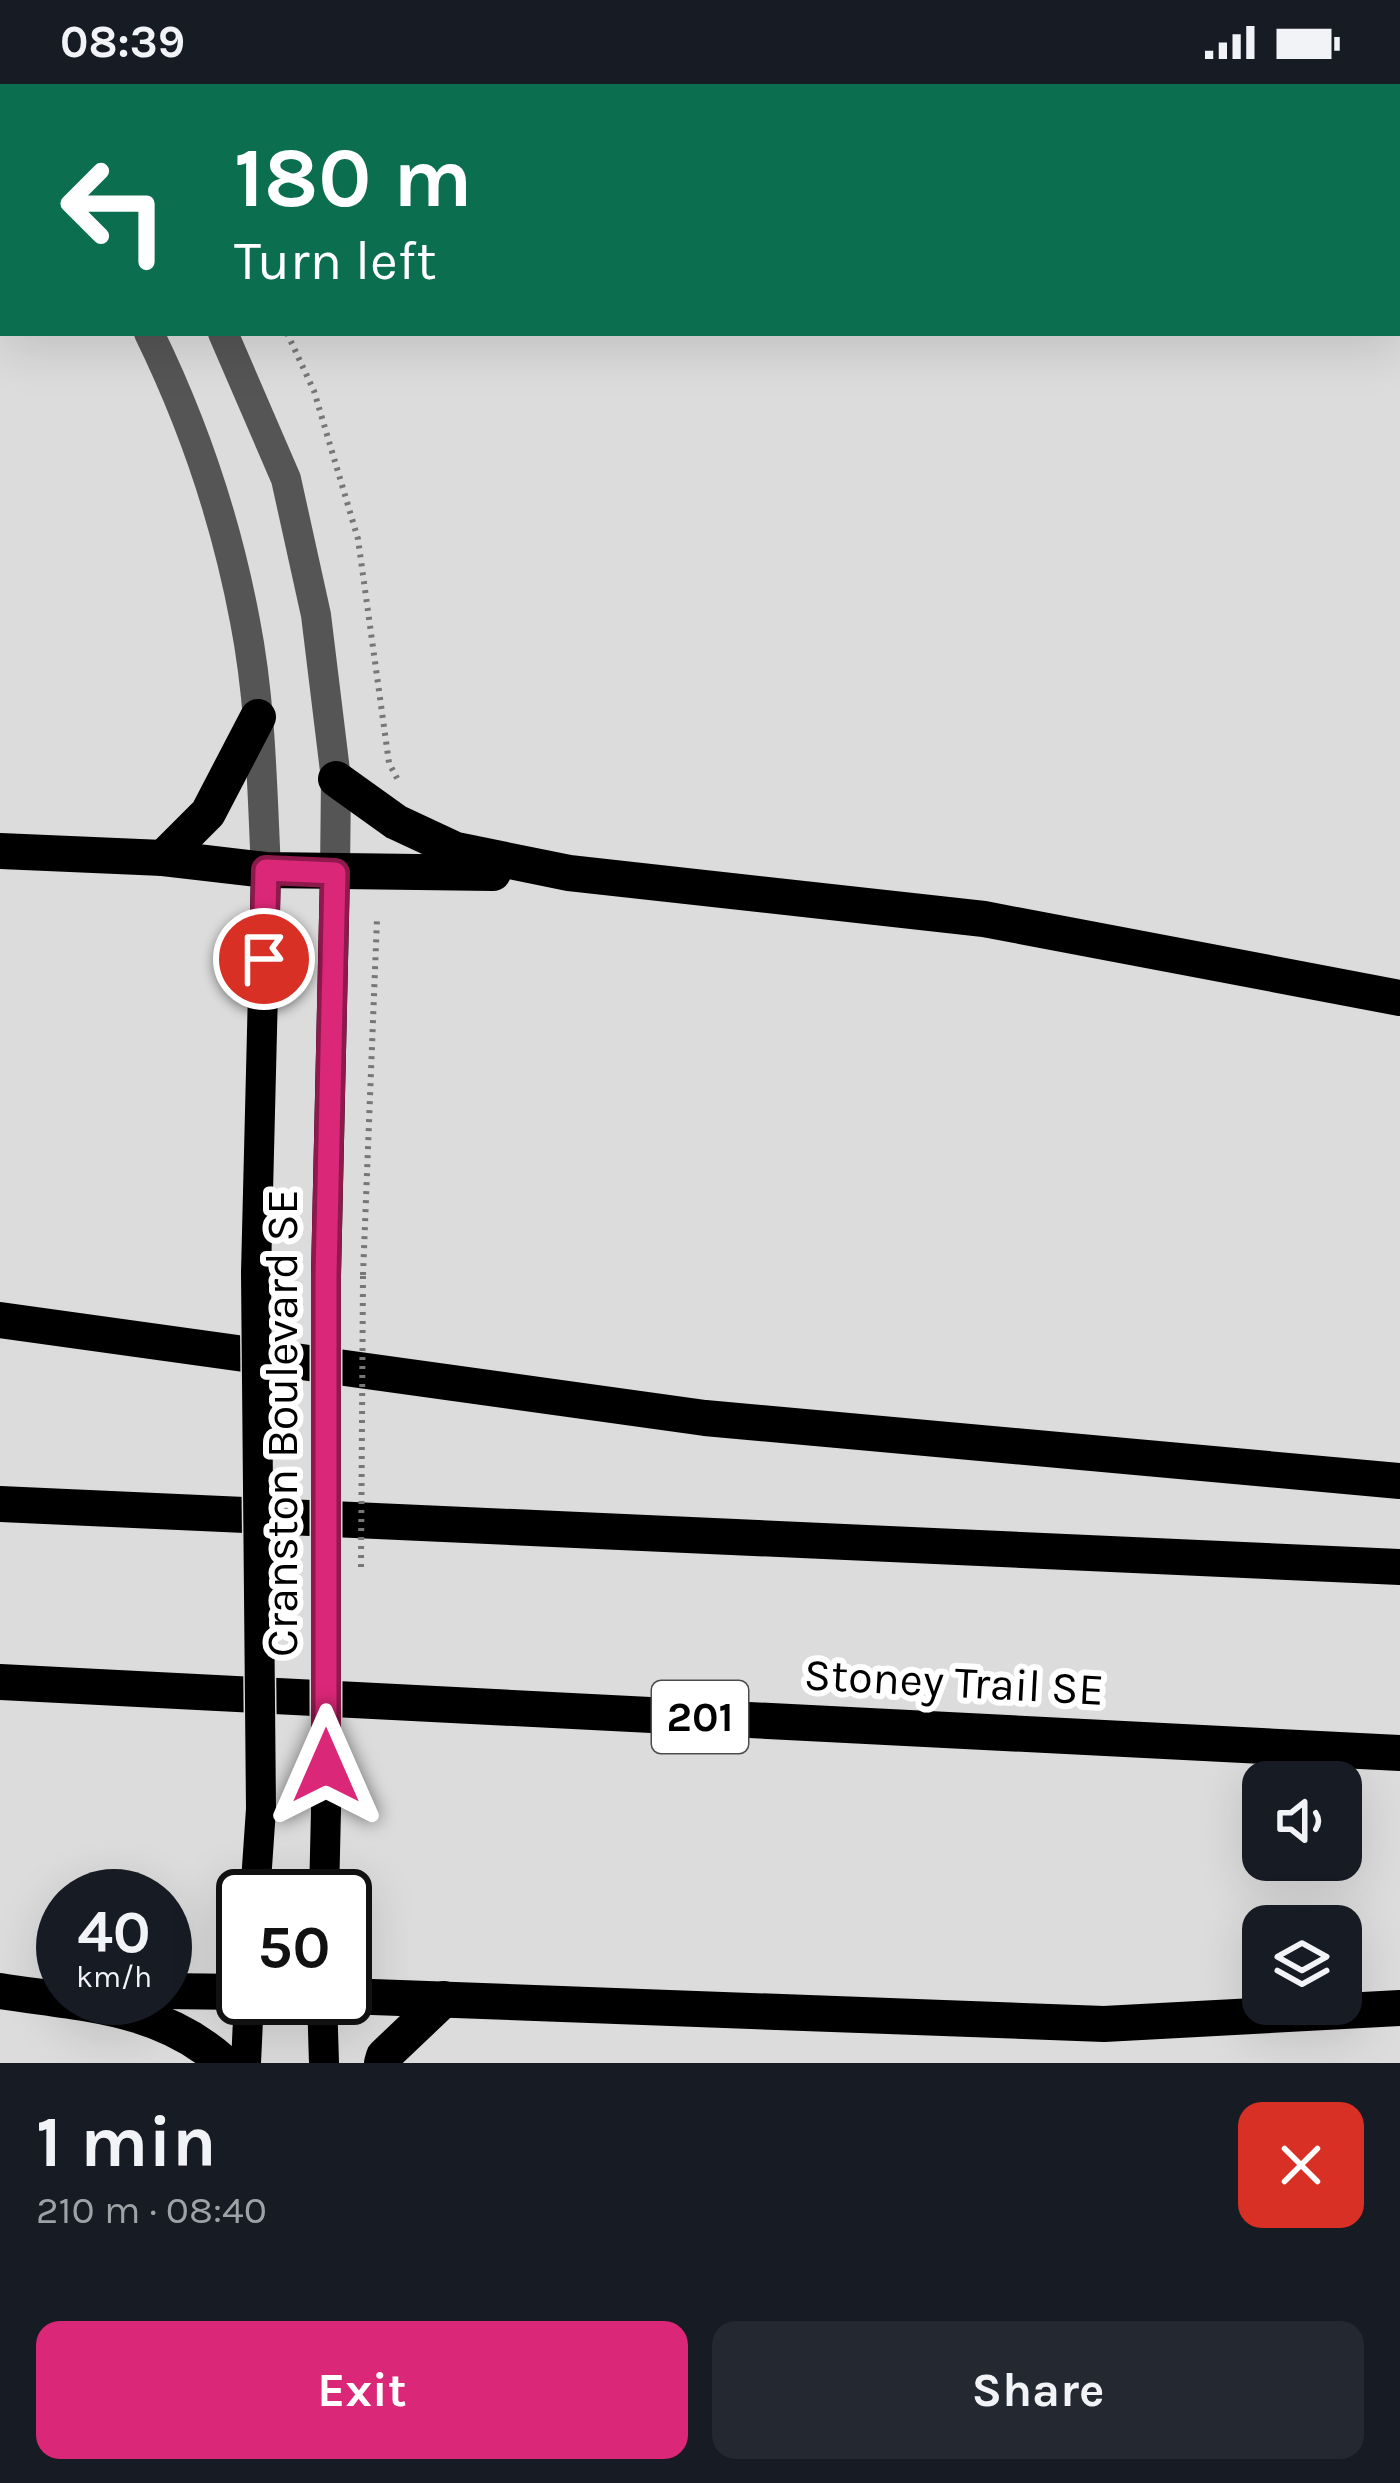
<!DOCTYPE html>
<html lang="en">
<head>
<meta charset="utf-8">
<style>
  :root { --surface:#171b24; --page:#242831; --text:#f1f3f6; --muted:#9ea1a6; --accent:#db2777 }
  body { margin:0; font-family:Karla,sans-serif; background:var(--page); color:var(--text); height:100vh; display:flex; flex-direction:column; font-size:45px; white-space:nowrap }
  * { box-sizing:border-box; margin:0 }
  p { font-size:39px; color:var(--muted) }
  .icon { flex:none; width:66px; height:66px; fill:none; stroke:currentColor; stroke-width:2; stroke-linecap:round; stroke-linejoin:round }
  .map { position:relative; height:1979px; overflow:hidden }
  .panel { display:flex; flex-direction:column; background:var(--surface); flex:1 }
  .panel>* { flex:none }
  .banner { position:absolute; left:0px; top:0px; width:1401px; height:252px; box-shadow:0 12px 48px #0002; background:#0b6e4f; color:#fff; overflow:hidden }
  .fabs { position:absolute; left:1242px; top:1677px; display:grid; gap:24px }
  .fabs a { display:grid; place-items:center; width:120px; height:120px; border-radius:24px; background:var(--surface); box-shadow:0 12px 48px #0002; font-size:60px }
  .speed { position:absolute; left:36px; top:1785px; display:flex; gap:24px; font-size:60px; font-weight:700; text-align:center }
  .speed>* { display:grid; place-content:center; width:156px; height:156px; border-radius:50%; background:var(--surface); box-shadow:0 12px 48px #0002; line-height:1 }
  .speed small { font-size:30px; font-weight:400 }
  .speed .limit { border:6px solid #111; border-radius:18px; background:#fff; color:#111 }
  .pin { position:absolute; display:grid; place-items:center; width:102px; height:102px; color:#fff; margin:-51px; border:6px solid #fff; border-radius:50%; box-shadow:0 3px 12px #0007 }
  .me { position:absolute; width:132px; margin:-66px; rotate:0deg; stroke-linejoin:round; filter:drop-shadow(0 0 9px #0008) }
  .turn { display:flex; align-items:center; gap:42px; height:252px; padding:0 36px; font-size:54px }
  .turn .icon { width:156px; height:156px; stroke-width:2.5 }
  .turn b { display:block; font-size:84px; line-height:102px }
  .round { display:grid; place-items:center; flex:none; width:126px; height:126px; border-radius:24px; background:var(--page) }
  .headline { display:flex; align-items:center; justify-content:space-between; height:204px; padding:0 36px }
  h1 { font-size:72px; font-weight:700; line-height:90px }
  .primary-button { display:flex; gap:24px; margin-top:auto; padding:24px 36px }
  .primary-button a { flex:1; height:138px; border-radius:24px; background:var(--accent); color:#fff; font-size:48px; font-weight:700; line-height:138px; text-align:center }
  .primary-button a+a { background:var(--page); color:var(--text) }
  .status { display:flex; justify-content:space-between; align-items:center; height:84px; padding:0 60px; background:var(--surface); direction:ltr }
  .status svg { height:33px; fill:currentColor }
  .map>svg:first-child { display:block }
  .green { fill:#dcdcdc; fill-rule:evenodd }
  .lines { fill:none; stroke-linecap:round; stroke-linejoin:round }
  .major-casing { stroke:#dbdbdb; stroke-width:33 }
  .highway-casing { stroke:#dbdbdb; stroke-width:39 }
  .path { stroke:#777; stroke-width:6; stroke-dasharray:3 6; stroke-linecap:butt }
  .minor { stroke:#555; stroke-width:30 }
  .major { stroke:#000; stroke-width:30 }
  .highway { stroke:#000; stroke-width:36 }
  .major-bridge-casing { stroke:#dbdbdb; stroke-width:33; stroke-linecap:butt }
  .path-bridge { stroke:#777; stroke-width:6; stroke-dasharray:3 6; stroke-linecap:butt }
  .major-bridge { stroke:#000; stroke-width:30 }
  .route-casing { stroke:#8e194d; stroke-width:30 }
  .route { stroke:#db2777; stroke-width:21 }
  .labels { text-anchor:middle; dominant-baseline:central; stroke-width:12; stroke-linejoin:round; paint-order:stroke }
  .shield { fill:#fff; stroke:#4c4c4c; stroke-width:3 }
  .shield-label { font-size:42px; font-weight:bold; fill:#000 }
  .street-label { font-size:45px; fill:#000; stroke:#fff }
</style>
</head>
<body>
<div class="status"><b>08:39</b><svg viewBox="0 0 49 12"><path d="M0 12V9h3v3zM5 12V6h3v6zM10 12V3h3v9zM15 12V0h3v12zM26 1h20v11H26zM47 4h2v5h-2z"/></svg></div>
<div class="map">
<svg width="1400" height="1979" viewBox="0 0 1400 1979">
  <rect width="100%" height="100%" fill="#fff"/>
  <path class="green" d="M 0,0 L 1400,0 L 1400,1979 L 0,1979 ZM 3,3 L 1398,3 L 1398,249 L 3,249 ZM 1263,1698 L 1341,1698 L 1341,1776 L 1263,1776 ZM 63,1812 L 165,1812 L 165,1914 L 63,1914 ZM 243,1812 L 345,1812 L 345,1914 L 243,1914 ZM 1263,1842 L 1341,1842 L 1341,1920 L 1263,1920 Z"/>
  <g class="lines">
    <defs>
      <g id="major">
        <polyline points="256,1189 266,786"/>
        <polyline points="326,1191 335,789"/>
        <polyline points="255,1812 261,1725"/>
        <polyline points="324,1812 326,1726"/>
        <polyline points="322,1914 324,1979"/>
        <polyline points="246,1979 249,1914"/>
      </g>
      <g id="highway">
        <polyline points="336,695 396,738 456,766 569,789 984,835 1400,914"/>
        <polyline points="0,767 163,774 266,786 493,789"/>
        <polyline points="163,774 208,729 258,633"/>
        <polyline points="0,1236 705,1334 1400,1397"/>
        <polyline points="0,1420 1400,1483"/>
        <polyline points="0,1598 1400,1669"/>
        <path d="M 0,1907 C 82,1920 160,1921 224,1979"/>
        <polyline points="165,1907 243,1908"/>
        <polyline points="345,1912 1104,1940 1400,1924"/>
        <polyline points="382,1979 384,1972 444,1915"/>
      </g>
    </defs>
    <use href="#major" class="major-casing"/>
    <use href="#highway" class="highway-casing"/>
    <g class="path">
      <polyline points="131,0 133,3"/>
      <polyline points="287,249 314,307 358,455 389,679 399,698"/>
      <polyline points="363,1191 377,835"/>
      <polyline points="353,1852 355,1820"/>
    </g>
    <g class="minor">
      <polyline points="66,0 69,3"/>
      <polyline points="0,23 3,27"/>
      <path d="M 149,249 C 194,341 226,436 245,537 C 261,619 262,703 266,786"/>
      <polyline points="223,249 286,395 316,531 336,695 335,789"/>
    </g>
    <use href="#major" class="major"/>
    <use href="#highway" class="highway"/>
    <defs>
      <g id="major-bridge">
        <polyline points="256,1189 261,1725"/>
        <polyline points="326,1726 326,1191"/>
      </g>
    </defs>
    <use href="#major-bridge" class="major-bridge-casing"/>
    <polyline class="path-bridge" points="361,1483 363,1191"/>
    <use href="#major-bridge" class="major-bridge"/>
  </g>
  <g class="lines">
    <defs>
      <polyline id="route" points="264,875 266,786 335,789 326,1191 326,1682"/>
    </defs>
    <use href="#route" class="route-casing"/>
    <use href="#route" class="route"/>
  </g>
  <g class="labels">
    <rect class="shield" x="652" y="1597" width="96" height="72" rx="9"/>
    <g class="shield-label">
      <text x="700" y="1633">201</text>
    </g>
    <g class="street-label">
      <text transform="translate(282 1339) rotate(-90)">Cranston Boulevard SE</text>
      <text transform="translate(954 1598) rotate(3)">Stoney Trail SE</text>
    </g>
  </g>
</svg>
<div class="fabs">
<a><svg class="icon" aria-label="sound" viewBox="0 0 24 24"><path d="M4 9h4l5-4v14l-5-4H4zM17 9q2 3 0 6"/></svg></a>
<a><svg class="icon" aria-label="layers" viewBox="0 0 24 24"><path d="M12 4l9 5-9 5-9-5zM3 14l9 5 9-5"/></svg></a>
</div>
<div class="speed"><div>40<small>km/h</small></div><div class="limit">50</div></div>
<div class="pin" style="left:264px;top:875px;background:#d93025"><svg class="icon" aria-label="arrive" viewBox="0 0 24 24"><path d="M6 21V4h12l-3 4 3 4H6"/></svg></div>
<svg class="me" style="left:326px;top:1682px" viewBox="-20 -20 40 40"><path d="M0-17L14 15 0 8-14 15z" fill="#db2777" stroke="#fff" stroke-width="4"/></svg>
<div class="banner">
<div class="turn"><svg class="icon" aria-label="left" viewBox="0 0 24 24"><path d="M17 20v-9H6M10 6l-5 5 5 5"/></svg><div><b>180 m</b>Turn left</div></div>
</div>
</div>
<section class="panel">
<div class="headline"><div><h1>1 min</h1><p>210 m · 08:40</p></div><a class="round" style="background:#d93025;color:#fff"><svg class="icon" aria-label="close" viewBox="0 0 24 24"><path d="M6 6l12 12M18 6L6 18"/></svg></a></div>
<div class="primary-button"><a>Exit</a><a>Share</a></div>
</section>
</body>
</html>
